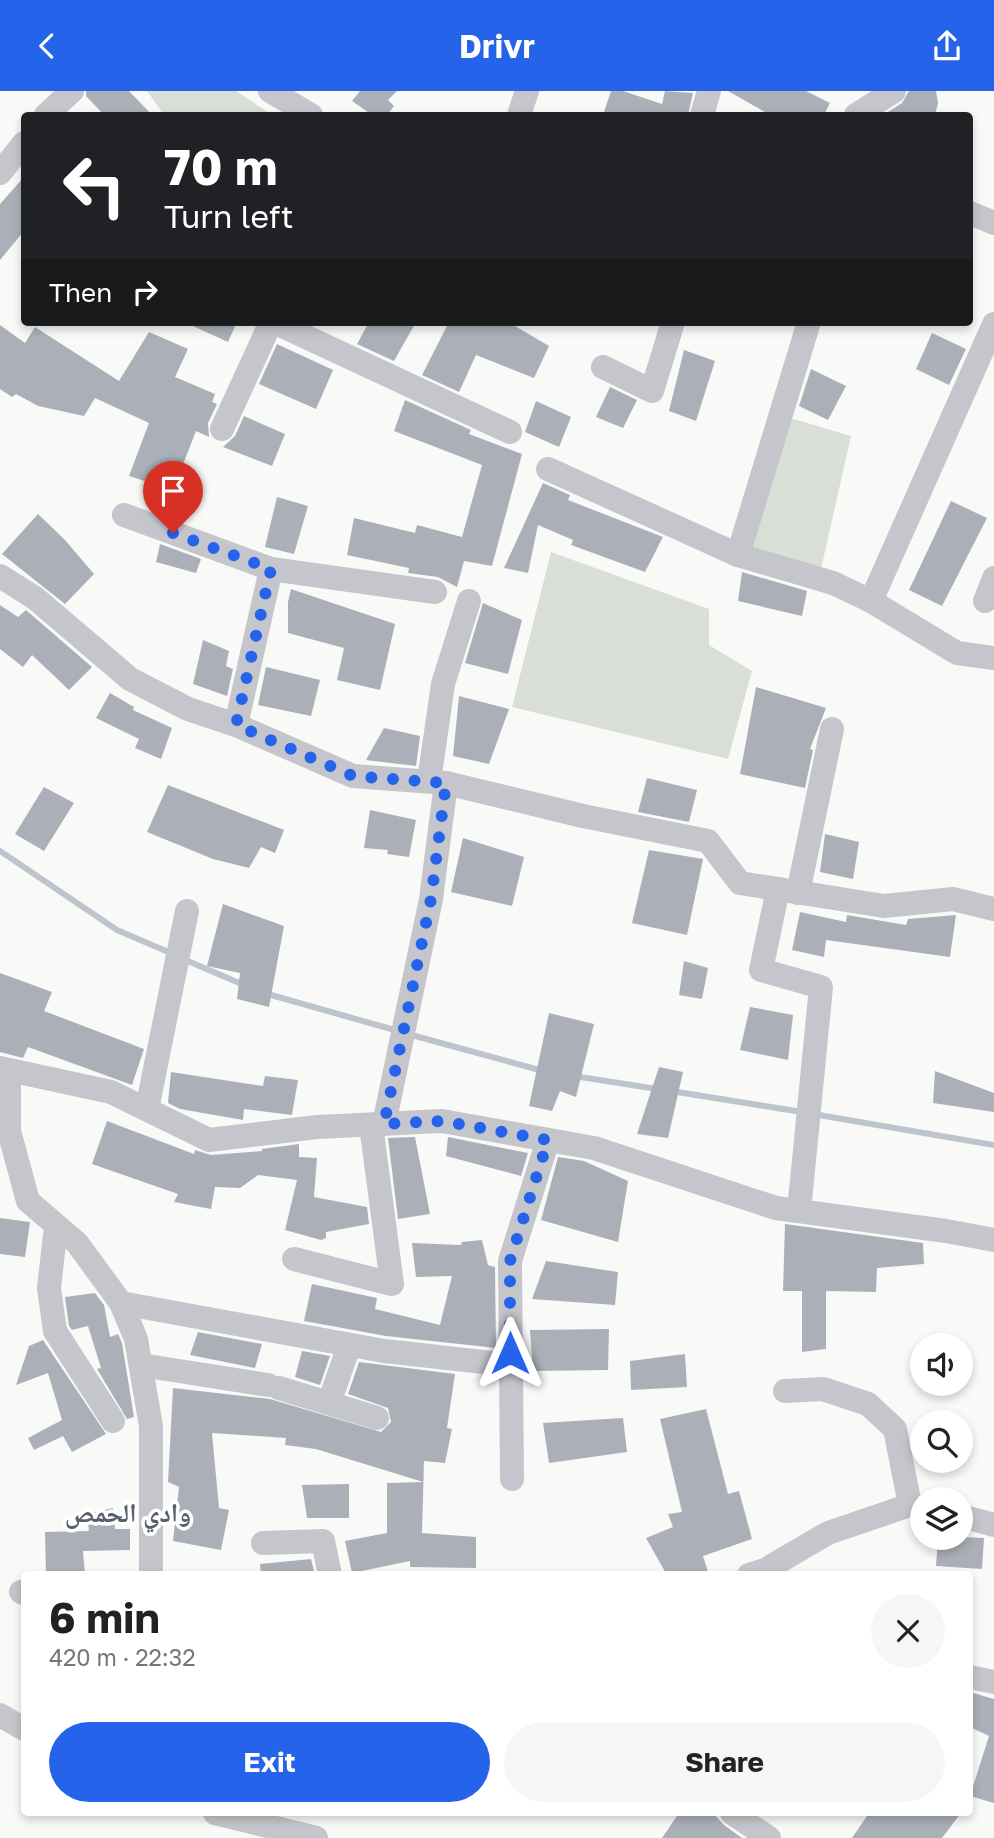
<!DOCTYPE html>
<html lang="en">
<head>
<meta charset="utf-8">
<style>
  :root { --surface:#fff; --page:#f6f6f6; --text:#222; --muted:#767676; --accent:#2563eb }
  body { margin:0; font-family:"Golos Text","Noto Naskh Arabic",sans-serif; background:var(--page); color:var(--text); height:100vh; display:flex; flex-direction:column; font-size:26px; white-space:nowrap }
  * { box-sizing:border-box; margin:0 }
  p { font-size:23px; color:var(--muted) }
  .icon { flex:none; width:38px; height:38px; fill:none; stroke:currentColor; stroke-width:2; stroke-linecap:round; stroke-linejoin:round }
  .map { position:relative; flex:1; overflow:hidden }
  .panel { position:absolute; left:21px; top:1480px; width:952px; height:245px; display:flex; flex-direction:column; background:var(--surface); border-radius:7px; box-shadow:0 4px 10px #0003 }
  .panel>* { flex:none }
  .banner { position:absolute; left:21px; top:21px; width:952px; height:214px; border-radius:7px; box-shadow:0 4px 10px #0003; background:#202124; color:#fff; overflow:hidden }
  .tools { position:absolute; left:910px; top:1242px; display:grid; gap:14px }
  .tools a { display:grid; place-items:center; width:63px; height:63px; border-radius:50%; background:var(--surface); box-shadow:0 4px 10px #0003; font-size:35px }
  .pin { position:absolute; display:grid; place-items:center; width:60px; height:60px; color:#fff; margin:-72px -30px; border-radius:50% 50% 50% 0; rotate:-45deg; box-shadow:0 0 7px #0007 }
  .pin .icon { rotate:45deg }
  .me { position:absolute; width:77px; margin:-38px; rotate:0deg; stroke-linejoin:round; filter:drop-shadow(0 0 5px #0008) }
  .turn { display:flex; align-items:center; gap:24px; height:147px; padding:0 28px; font-size:32px }
  .turn .icon { width:91px; height:91px; stroke-width:2.5 }
  .turn b { display:block; font-size:49px; line-height:60px }
  .then { display:flex; align-items:center; height:66px; padding:0 28px; background:#0003; gap:14px; font-size:26px }
  .round { display:grid; place-items:center; flex:none; width:74px; height:74px; border-radius:37px; background:var(--page) }
  .overview { display:flex; align-items:center; justify-content:space-between; height:119px; padding:0 28px }
  h1 { font-size:42px; font-weight:700; line-height:52px }
  .cta { display:flex; gap:14px; margin-top:auto; padding:14px 28px }
  .cta a { flex:1; height:80px; border-radius:42px; background:var(--accent); color:#fff; font-size:28px; font-weight:700; line-height:80px; text-align:center }
  .cta a+a { background:var(--page); color:var(--text) }
  header { display:flex; justify-content:space-between; align-items:center; height:91px; padding:0 28px; background:var(--accent); color:#fff; font-size:32px; font-weight:700 }
  .map>svg:first-child { display:block }
  .green { fill:#d9ded7 }
  .lines { fill:none; stroke-linecap:round; stroke-linejoin:round }
  .stream { stroke:#bdc4cb; stroke-width:6 }
  .building { fill:#abb0b8 }
  .minor { stroke:#c4c6cb; stroke-width:24 }
  .route { stroke:#2563eb; stroke-width:12; stroke-dasharray:0 21.6 }
  .labels { text-anchor:middle; dominant-baseline:central; stroke-width:7; stroke-linejoin:round; paint-order:stroke }
  .district-label { font-size:26px; font-weight:bold; fill:#58606c; stroke:#fff }
</style>
</head>
<body>
<header><svg class="icon" aria-label="back" viewBox="0 0 24 24"><path d="M15 5l-7 7 7 7"/></svg>Drivr<svg class="icon" aria-label="share" viewBox="0 0 24 24"><path d="M12 15V3M7 8l5-5 5 5M5 13v7h14v-7"/></svg></header>
<div class="map">
<svg width="994" height="1747" viewBox="0 0 994 1747">
  <rect width="100%" height="100%" fill="#f9faf8"/>
  <g class="green">
    <polygon points="147,0 236,0 269,22 267,24 159,24 162,21"/>
    <polygon points="787,326 851,345 821,478 747,458"/>
    <polygon points="551,461 709,518 709,554 752,580 728,668 512,616"/>
  </g>
  <g class="lines">
    <g class="stream">
      <polyline points="0,760 117,839 173,863"/>
      <polyline points="183,868 244,894"/>
      <polyline points="264,902 398,940"/>
      <polyline points="408,943 543,980"/>
      <polyline points="574,985 657,998"/>
      <polyline points="671,1000 802,1021"/>
      <polyline points="813,1023 994,1054"/>
    </g>
  </g>
  <g class="building">
    <polygon points="86,0 129,0 152,24 104,24 86,5"/>
    <polygon points="360,0 397,0 388,9 394,15 387,24 372,24 352,10"/>
    <polygon points="611,0 623,0 662,13 665,0 693,2 688,24 603,24"/>
    <polygon points="728,0 806,0 830,12 824,24 770,24"/>
    <polygon points="909,0 936,0 938,12 935,24 883,24 902,12"/>
    <polygon points="24,86 24,140 0,169 0,113"/>
    <polygon points="184,231 237,231 228,251"/>
    <polygon points="369,231 416,231 394,270 357,253"/>
    <polygon points="449,231 508,231 549,255 534,287 476,264 459,301 422,284"/>
    <polygon points="0,234 25,252 35,236 119,290 149,241 188,258 175,286 215,303 212,311 217,313 208,332 209,346 196,340 173,399 129,385 149,332 95,307 84,325 38,315 16,303 12,306 0,298"/>
    <polygon points="932,242 966,258 949,294 916,278"/>
    <polygon points="277,253 333,279 316,318 259,293"/>
    <polygon points="684,259 715,270 696,330 669,320"/>
    <polygon points="811,278 846,295 828,329 799,315"/>
    <polygon points="610,296 637,309 623,337 596,326"/>
    <polygon points="405,309 471,339 469,343 522,363 492,475 464,470 457,496 438,486 408,482 409,477 347,464 354,427 415,442 417,434 462,446 482,374 394,340"/>
    <polygon points="536,310 571,326 559,356 525,341"/>
    <polygon points="244,325 285,343 272,375 223,356 235,345"/>
    <polygon points="543,392 570,404 568,409 663,446 645,481 571,454 573,449 538,434 528,482 504,477"/>
    <polygon points="277,406 308,415 294,463 265,456"/>
    <polygon points="951,410 987,427 942,515 909,499"/>
    <polygon points="38,423 65,449 94,483 65,513 2,463"/>
    <polygon points="160,453 201,468 196,482 156,471"/>
    <polygon points="742,481 807,500 802,525 738,510"/>
    <polygon points="291,498 395,533 380,599 337,589 344,557 288,542 288,511"/>
    <polygon points="483,512 522,529 508,583 465,572"/>
    <polygon points="0,514 18,526 26,519 92,576 69,599 32,564 23,576 0,558"/>
    <polygon points="203,549 229,560 226,575 233,578 227,605 193,593"/>
    <polygon points="266,576 320,589 311,625 258,614"/>
    <polygon points="756,596 826,617 810,658 813,659 805,697 740,683"/>
    <polygon points="110,602 134,616 133,619 172,637 161,668 135,657 139,648 96,627"/>
    <polygon points="459,605 509,618 489,673 453,665"/>
    <polygon points="384,637 420,645 416,675 366,669"/>
    <polygon points="647,687 697,699 689,731 638,721"/>
    <polygon points="168,694 284,739 275,762 261,756 249,777 213,768 147,741"/>
    <polygon points="44,696 74,712 44,760 15,743"/>
    <polygon points="370,719 416,729 409,766 387,763 388,759 364,757"/>
    <polygon points="825,743 859,751 853,788 820,781"/>
    <polygon points="463,747 524,766 512,815 451,801"/>
    <polygon points="649,759 703,768 687,844 632,832"/>
    <polygon points="223,813 284,835 269,916 237,908 240,882 207,875"/>
    <polygon points="800,821 846,831 847,824 906,834 908,828 956,824 950,866 826,849 824,866 792,859"/>
    <polygon points="684,870 708,877 702,908 679,904"/>
    <polygon points="0,882 52,901 44,920 144,958 132,994 28,956 23,967 0,961"/>
    <polygon points="750,916 793,924 788,969 740,959"/>
    <polygon points="549,922 594,933 576,1006 560,1000 552,1020 529,1015"/>
    <polygon points="659,976 683,981 668,1047 637,1043"/>
    <polygon points="935,980 994,1002 994,1021 933,1012"/>
    <polygon points="171,981 263,995 265,985 298,989 292,1024 244,1018 243,1029 180,1018 168,1012"/>
    <polygon points="107,1030 194,1063 195,1059 211,1064 262,1060 262,1058 299,1053 299,1066 317,1067 314,1106 367,1116 369,1133 326,1141 326,1147 321,1149 285,1139 297,1089 258,1084 240,1097 215,1096 211,1118 174,1111 178,1103 92,1073"/>
    <polygon points="415,1046 430,1123 398,1128 388,1047"/>
    <polygon points="448,1046 528,1062 521,1085 446,1065"/>
    <polygon points="558,1066 584,1070 628,1090 618,1151 541,1129"/>
    <polygon points="0,1127 30,1131 25,1166 0,1163"/>
    <polygon points="785,1133 923,1152 924,1173 877,1177 876,1201 826,1200 826,1258 802,1261 802,1200 783,1200"/>
    <polygon points="482,1149 488,1174 495,1176 496,1257 386,1245 304,1230 312,1193 377,1207 375,1218 440,1234 452,1185 416,1186 412,1152 461,1154 462,1151"/>
    <polygon points="546,1170 618,1181 615,1214 532,1208"/>
    <polygon points="95,1202 104,1214 110,1246 118,1243 122,1252 134,1326 127,1328 97,1278 101,1277 88,1235 72,1239 69,1235 65,1206"/>
    <polygon points="609,1238 608,1279 533,1280 530,1239"/>
    <polygon points="198,1241 262,1253 255,1277 190,1264"/>
    <polygon points="43,1249 106,1343 72,1361 63,1345 34,1359 28,1347 62,1329 48,1282 16,1294 29,1255"/>
    <polygon points="302,1260 330,1265 320,1294 295,1286"/>
    <polygon points="685,1263 687,1296 631,1299 630,1270"/>
    <polygon points="359,1271 455,1283 447,1337 452,1338 445,1372 424,1370 422,1442 476,1446 476,1477 410,1476 410,1470 352,1482 345,1450 387,1442 387,1392 423,1391 316,1358 285,1354 286,1347 212,1342 219,1417 229,1419 221,1459 173,1450 179,1396 168,1391 173,1297 270,1308 381,1341 391,1331 388,1317 348,1303"/>
    <polygon points="706,1318 728,1403 739,1400 752,1448 703,1465 709,1484 667,1484 646,1447 673,1436 668,1423 682,1421 660,1328"/>
    <polygon points="623,1327 627,1361 549,1372 543,1332"/>
    <polygon points="349,1393 349,1427 307,1427 302,1394"/>
    <polygon points="113,1417 115,1438 130,1438 130,1459 83,1460 85,1484 46,1484 45,1441 89,1440 87,1423"/>
    <polygon points="961,1446 984,1447 982,1478 936,1475 938,1447"/>
    <polygon points="311,1468 315,1484 261,1484 260,1473"/>
    <polygon points="970,1601 994,1608 994,1712 970,1705 989,1645 970,1636"/>
    <polygon points="679,1722 713,1722 724,1734 742,1747 662,1747"/>
    <polygon points="869,1722 961,1722 942,1747 852,1747"/>
  </g>
  <g class="lines">
    <g class="minor">
      <polyline points="270,0 311,24"/>
      <polyline points="46,24 72,0"/>
      <polyline points="519,24 527,0"/>
      <polyline points="702,24 709,0"/>
      <polyline points="856,24 894,0"/>
      <polyline points="0,82 24,52"/>
      <polyline points="970,122 994,132"/>
      <polyline points="274,231 510,341"/>
      <polyline points="603,276 652,300 673,231"/>
      <polyline points="222,338 271,231"/>
      <polyline points="548,378 738,464 809,231"/>
      <polyline points="124,424 271,478 435,501"/>
      <polyline points="738,464 833,492 871,510 957,562 994,567"/>
      <polyline points="0,485 35,507 130,588 188,618 236,634 353,685 446,692 583,725 708,750 740,792 884,815 953,808 994,818"/>
      <polyline points="871,510 994,233"/>
      <polyline points="985,510 994,487"/>
      <polyline points="236,634 271,478"/>
      <polyline points="429,690 443,593 469,510"/>
      <polyline points="778,798 761,879 821,896 799,1120"/>
      <polyline points="798,802 832,638"/>
      <polyline points="0,977 111,1001 209,1049 317,1036 442,1030 594,1057 776,1117 946,1140 994,1149"/>
      <polyline points="9,979 9,1040 28,1110 77,1152 121,1212 136,1248 151,1335 151,1484"/>
      <polyline points="147,1018 187,820"/>
      <polyline points="384,1033 431,808 446,692"/>
      <polyline points="56,1135 49,1197 55,1240 113,1330"/>
      <polyline points="294,1168 392,1193 371,1034"/>
      <polyline points="121,1212 384,1260 511,1274"/>
      <polyline points="141,1274 268,1294"/>
      <polyline points="279,1297 377,1327"/>
      <polyline points="785,1300 823,1298 868,1313 895,1338 910,1414 922,1416"/>
      <polyline points="329,1312 349,1255"/>
      <polyline points="512,1388 510,1170 548,1049"/>
      <polyline points="961,1425 994,1434"/>
      <polyline points="263,1452 323,1450 330,1484"/>
      <polyline points="749,1484 765,1479 828,1442 910,1414"/>
      <polyline points="21,1501 24,1502"/>
      <polyline points="970,1586 994,1591"/>
      <polyline points="0,1624 24,1638"/>
      <polyline points="215,1722 316,1747"/>
      <polyline points="732,1722 769,1747"/>
    </g>
  </g>
  <g class="lines">
    <polyline class="route" points="173,442 271,478 236,634 353,685 446,692 431,808 384,1033 442,1030 548,1049 510,1170 510,1262"/>
  </g>
  <g class="labels">
    <g class="district-label">
      <text x="128" y="1421">وادي الحمص</text>
    </g>
  </g>
</svg>
<div class="tools">
<a><svg class="icon" aria-label="sound" viewBox="0 0 24 24"><path d="M4 9h4l5-4v14l-5-4H4zM17 9q2 3 0 6"/></svg></a>
<a><svg class="icon" aria-label="search" viewBox="0 0 24 24"><circle cx="10" cy="10" r="6"/><path d="M15 15l6 6"/></svg></a>
<a><svg class="icon" aria-label="layers" viewBox="0 0 24 24"><path d="M12 4l9 5-9 5-9-5zM3 14l9 5 9-5"/></svg></a>
</div>
<div class="pin" style="left:173px;top:442px;background:#d93025"><svg class="icon" aria-label="arrive" viewBox="0 0 24 24"><path d="M6 21V4h12l-3 4 3 4H6"/></svg></div>
<svg class="me" style="left:510px;top:1262px" viewBox="-20 -20 40 40"><path d="M0-17L14 15 0 8-14 15z" fill="#2563eb" stroke="#fff" stroke-width="4"/></svg>
<div class="banner">
<div class="turn"><svg class="icon" aria-label="left" viewBox="0 0 24 24"><path d="M17 20v-9H6M10 6l-5 5 5 5"/></svg><div><b>70 m</b>Turn left</div></div>
<div class="then">Then<svg class="icon" aria-label="right" viewBox="0 0 24 24"><path d="M7 20v-9h11M14 6l5 5-5 5"/></svg></div>
</div>
<section class="panel">
<div class="overview"><div><h1>6 min</h1><p>420 m · 22:32</p></div><a class="round"><svg class="icon" aria-label="close" viewBox="0 0 24 24"><path d="M6 6l12 12M18 6L6 18"/></svg></a></div>
<div class="cta"><a>Exit</a><a>Share</a></div>
</section>
</div>
</body>
</html>
